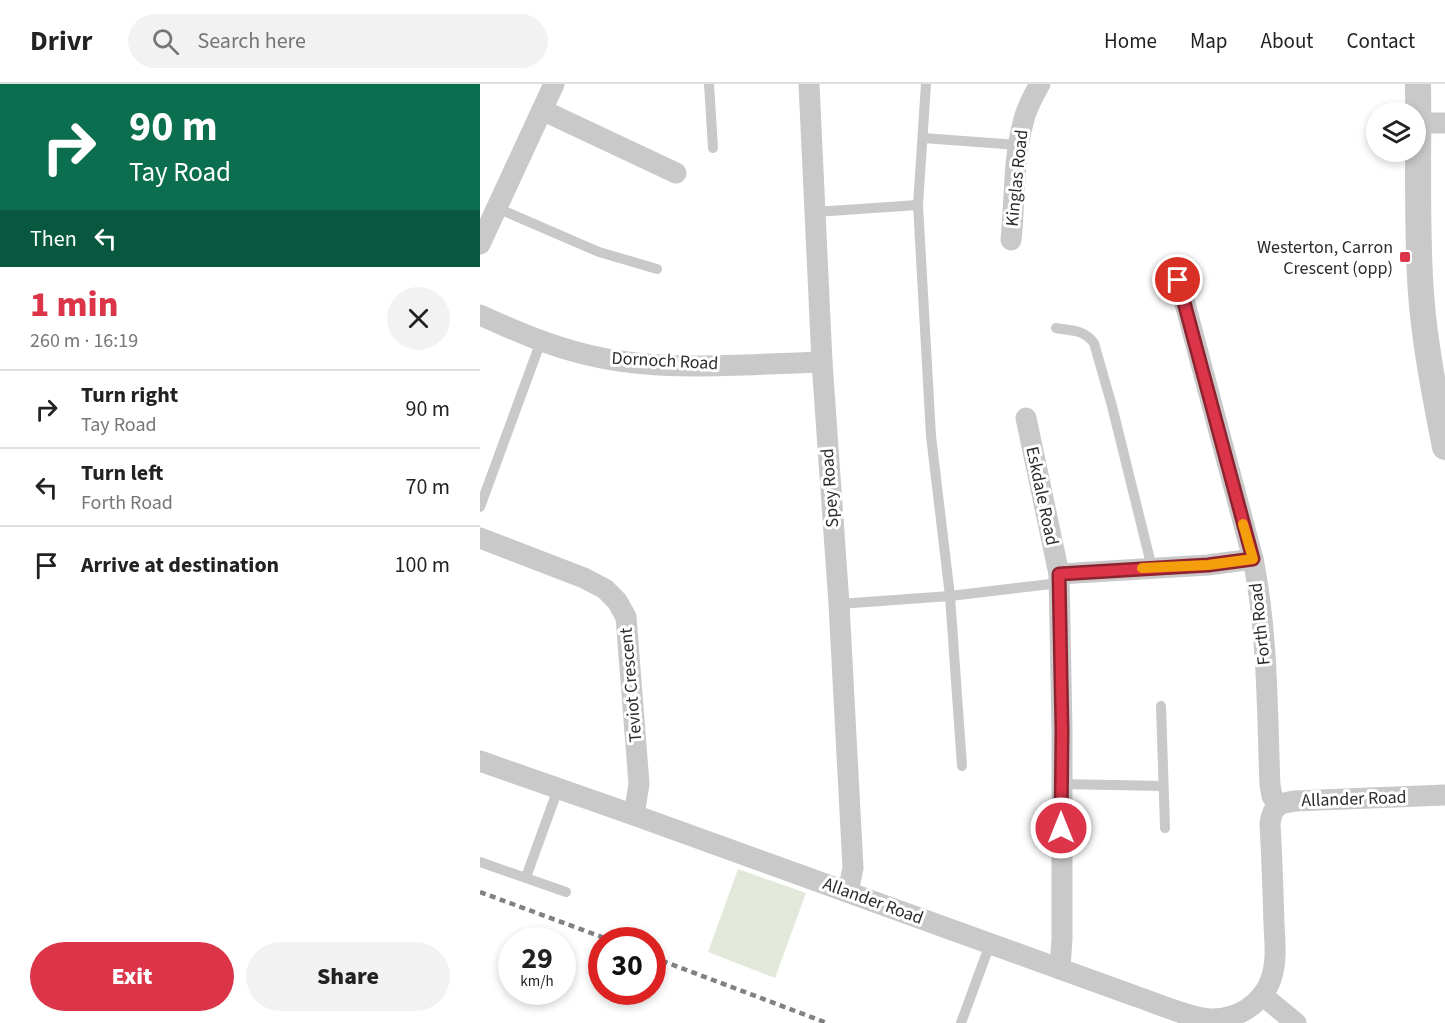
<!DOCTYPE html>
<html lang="en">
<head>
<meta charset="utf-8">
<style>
  :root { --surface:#fff; --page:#f2f2f2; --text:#222; --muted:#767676; --line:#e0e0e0; --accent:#dc3549 }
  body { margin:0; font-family:"Source Sans 3",sans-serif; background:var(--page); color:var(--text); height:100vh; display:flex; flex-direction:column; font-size:22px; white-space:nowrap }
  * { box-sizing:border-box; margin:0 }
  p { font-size:20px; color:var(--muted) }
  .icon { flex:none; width:33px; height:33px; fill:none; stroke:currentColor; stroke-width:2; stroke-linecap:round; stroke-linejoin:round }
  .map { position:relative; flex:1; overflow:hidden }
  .sheet { display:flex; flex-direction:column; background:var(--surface); width:480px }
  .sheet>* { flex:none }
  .guide { background:#0b6e4f; color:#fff; overflow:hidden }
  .buttons { position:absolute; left:886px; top:18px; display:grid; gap:12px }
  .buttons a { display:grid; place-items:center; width:60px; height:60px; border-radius:50%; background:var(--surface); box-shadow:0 3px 9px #0003; font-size:30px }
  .speed { position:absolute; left:18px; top:843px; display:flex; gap:12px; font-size:30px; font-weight:700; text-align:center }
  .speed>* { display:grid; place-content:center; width:78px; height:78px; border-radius:50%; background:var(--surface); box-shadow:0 3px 9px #0003; line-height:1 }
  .speed small { font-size:15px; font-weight:400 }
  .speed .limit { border:9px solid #d22; background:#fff; color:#111 }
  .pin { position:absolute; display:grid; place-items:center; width:51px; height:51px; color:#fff; margin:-26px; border:3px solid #fff; border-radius:50%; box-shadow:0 2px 6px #0007 }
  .me { position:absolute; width:66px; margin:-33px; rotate:0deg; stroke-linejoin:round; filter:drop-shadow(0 0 4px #0008) }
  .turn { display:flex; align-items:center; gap:21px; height:126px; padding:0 30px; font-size:27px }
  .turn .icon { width:78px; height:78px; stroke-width:2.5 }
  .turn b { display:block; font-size:42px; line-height:51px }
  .then { display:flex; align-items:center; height:57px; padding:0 30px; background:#0003; gap:12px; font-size:22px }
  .round { display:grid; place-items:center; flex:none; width:63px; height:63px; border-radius:32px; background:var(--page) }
  .headline { display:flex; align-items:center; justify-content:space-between; height:102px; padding:0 30px }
  h1 { font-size:36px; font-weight:800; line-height:45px; color:var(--accent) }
  .primary-button { display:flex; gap:12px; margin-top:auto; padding:12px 30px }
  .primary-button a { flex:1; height:69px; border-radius:36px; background:var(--accent); color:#fff; font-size:24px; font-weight:800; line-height:69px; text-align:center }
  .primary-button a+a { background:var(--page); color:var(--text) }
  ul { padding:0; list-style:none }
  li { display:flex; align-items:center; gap:18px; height:78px; padding:0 30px; border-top:2px solid var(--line) }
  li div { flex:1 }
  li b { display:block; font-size:22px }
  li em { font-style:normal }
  header { display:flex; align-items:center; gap:36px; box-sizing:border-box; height:84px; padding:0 30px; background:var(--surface); border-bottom:2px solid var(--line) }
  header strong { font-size:28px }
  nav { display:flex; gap:33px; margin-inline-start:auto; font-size:21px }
  .search { width:420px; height:54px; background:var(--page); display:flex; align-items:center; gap:15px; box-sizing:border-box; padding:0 21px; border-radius:33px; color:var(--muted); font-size:22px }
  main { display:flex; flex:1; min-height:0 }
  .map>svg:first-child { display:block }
  .green { fill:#e3e9da }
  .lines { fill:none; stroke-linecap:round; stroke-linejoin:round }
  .service { stroke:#c9c9c9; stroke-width:10 }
  .minor { stroke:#c9c9c9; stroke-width:21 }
  .tertiary { stroke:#c9c9c9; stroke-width:26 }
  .rail { stroke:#818181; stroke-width:4.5; stroke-dasharray:6 4.5; stroke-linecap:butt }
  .route-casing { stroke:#8f222f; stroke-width:15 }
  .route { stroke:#dc3549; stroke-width:10 }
  .slow { stroke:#f59e0b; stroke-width:10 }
  .poi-dot { fill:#dc3549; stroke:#fff; stroke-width:2 }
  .labels { text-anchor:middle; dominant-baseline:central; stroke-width:6; stroke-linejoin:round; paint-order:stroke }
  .street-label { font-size:18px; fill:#2c2c2c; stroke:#fff }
  .poi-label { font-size:18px; fill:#2c2c2c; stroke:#fff; text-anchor:end }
</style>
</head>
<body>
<header>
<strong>Drivr</strong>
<div class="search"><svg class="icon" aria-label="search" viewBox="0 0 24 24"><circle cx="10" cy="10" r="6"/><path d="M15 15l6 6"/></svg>Search here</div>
<nav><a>Home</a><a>Map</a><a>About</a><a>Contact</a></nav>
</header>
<main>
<section class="sheet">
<div class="guide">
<div class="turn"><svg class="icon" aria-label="right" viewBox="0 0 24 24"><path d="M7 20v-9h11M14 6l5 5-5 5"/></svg><div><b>90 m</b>Tay Road</div></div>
<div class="then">Then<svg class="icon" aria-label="left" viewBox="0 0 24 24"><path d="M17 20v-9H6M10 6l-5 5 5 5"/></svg></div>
</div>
<div class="headline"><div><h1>1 min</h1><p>260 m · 16:19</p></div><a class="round"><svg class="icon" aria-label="close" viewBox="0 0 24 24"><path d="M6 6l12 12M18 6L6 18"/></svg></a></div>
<ul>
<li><svg class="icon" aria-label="right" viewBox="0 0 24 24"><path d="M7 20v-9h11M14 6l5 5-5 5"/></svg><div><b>Turn right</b><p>Tay Road</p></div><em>90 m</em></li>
<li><svg class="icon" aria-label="left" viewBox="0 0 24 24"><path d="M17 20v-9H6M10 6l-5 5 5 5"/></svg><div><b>Turn left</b><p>Forth Road</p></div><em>70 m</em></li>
<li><svg class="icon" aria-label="arrive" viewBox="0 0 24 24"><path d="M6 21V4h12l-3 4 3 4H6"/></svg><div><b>Arrive at destination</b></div><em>100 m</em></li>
</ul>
<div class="primary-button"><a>Exit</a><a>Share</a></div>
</section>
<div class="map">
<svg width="965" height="939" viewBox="0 0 965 939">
  <rect width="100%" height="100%" fill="#fff"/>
  <polygon class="green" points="258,785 326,809 295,894 228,868"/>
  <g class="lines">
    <g class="service">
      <polyline points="229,0 233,64"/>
      <polyline points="446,0 438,121 451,352 470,512 482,682"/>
      <polyline points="443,54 538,61"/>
      <polyline points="17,124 119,168 177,185"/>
      <polyline points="335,128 438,121"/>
      <path d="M 576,244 C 592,247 603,245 614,259 L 632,322 L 672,484"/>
      <polyline points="0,423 61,257"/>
      <polyline points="359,520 470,512 579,499"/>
      <polyline points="681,622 685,744"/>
      <polyline points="581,700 683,702"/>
      <polyline points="0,778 86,808"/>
      <polyline points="46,793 78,705"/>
      <polyline points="481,939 510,860"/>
    </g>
    <g class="minor">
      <polyline points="329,0 342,278 359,520 373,784 368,808"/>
      <polyline points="62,26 196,89"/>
      <polyline points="939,39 965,39"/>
      <path d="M 531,156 C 535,118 533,77 543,39 C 546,25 553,12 560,0"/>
      <polyline points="0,160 74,0"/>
      <path d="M 696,186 L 773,475 C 788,549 787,626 790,701 L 792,712 L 798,721"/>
      <path d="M 0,231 C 35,247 70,262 108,271 C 183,289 265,280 342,278"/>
      <polyline points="546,334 579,490 582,647 582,854 580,885"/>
      <polyline points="0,454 104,494 125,505 137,517 146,533 159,700 154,731"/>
      <polyline points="579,490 728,481 773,475"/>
      <path d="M 0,677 L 154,731 L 655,912 C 676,919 709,934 730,935 C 756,936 782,921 791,895 C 797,878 795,858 794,841 C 793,807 792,773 790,740 C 792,722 799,719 815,717 L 965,711"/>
      <polyline points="782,911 816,939"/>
    </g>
    <path class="tertiary" d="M 938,0 C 939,70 936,140 941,210 C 945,262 955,312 965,363"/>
    <g class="rail">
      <polyline points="0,808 130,856"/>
      <polyline points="172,873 347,939"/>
    </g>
  </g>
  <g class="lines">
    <defs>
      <polyline id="route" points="581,744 582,647 579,490 728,481 773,475 698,196"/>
    </defs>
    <use href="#route" class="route-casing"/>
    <use href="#route" class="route"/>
    <polyline class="slow" points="662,484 728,481 773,475 763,440"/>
  </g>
  <rect class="poi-dot" x="919" y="167" width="12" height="12" rx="3"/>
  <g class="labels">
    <g class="street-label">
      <text transform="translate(537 94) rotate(-84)">Kinglas Road</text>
      <text transform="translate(185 277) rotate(3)">Dornoch Road</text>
      <text transform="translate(350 404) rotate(-94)">Spey Road</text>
      <text transform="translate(562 412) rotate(78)">Eskdale Road</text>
      <text transform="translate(780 540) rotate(-96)">Forth Road</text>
      <text transform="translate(151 601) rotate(-95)">Teviot Crescent</text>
      <text transform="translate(874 715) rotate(-2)">Allander Road</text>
      <text transform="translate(393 817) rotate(20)">Allander Road</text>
    </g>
    <g class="poi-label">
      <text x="913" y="163">Westerton, Carron<tspan x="913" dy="21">Crescent (opp)</tspan></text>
    </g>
  </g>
</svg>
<div class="buttons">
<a><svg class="icon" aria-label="layers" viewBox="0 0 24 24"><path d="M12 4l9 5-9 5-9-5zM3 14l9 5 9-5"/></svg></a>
</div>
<div class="speed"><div>29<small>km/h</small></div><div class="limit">30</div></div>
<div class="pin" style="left:698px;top:196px;background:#d93025"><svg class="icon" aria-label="arrive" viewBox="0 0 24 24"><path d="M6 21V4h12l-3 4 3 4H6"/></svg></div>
<svg class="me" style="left:581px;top:744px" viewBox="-20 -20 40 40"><circle r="17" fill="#dc3549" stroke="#fff" stroke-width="3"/><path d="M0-11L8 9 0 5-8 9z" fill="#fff"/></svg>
</div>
</main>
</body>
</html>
